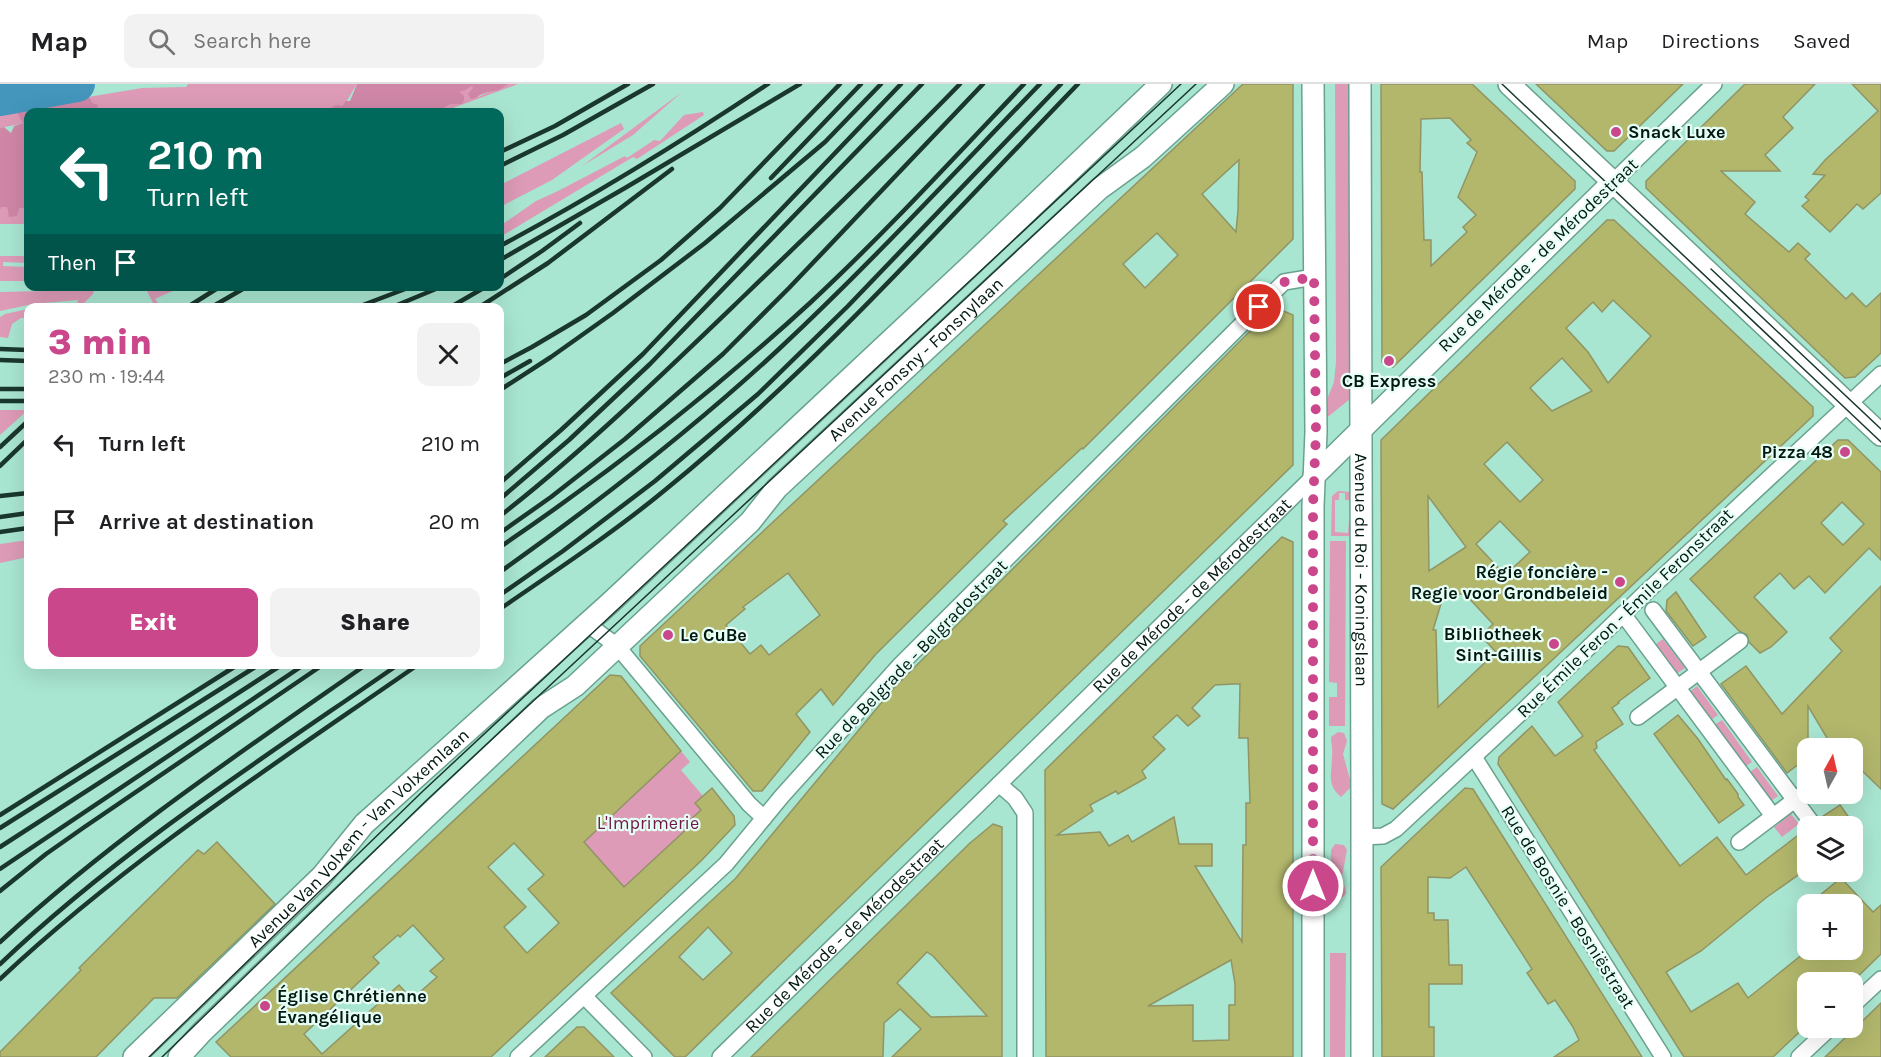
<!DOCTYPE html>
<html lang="en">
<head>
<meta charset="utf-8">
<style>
  :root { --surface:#fff; --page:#f2f2f2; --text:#202124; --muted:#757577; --line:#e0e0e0; --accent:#ca478c }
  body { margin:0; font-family:Karla,sans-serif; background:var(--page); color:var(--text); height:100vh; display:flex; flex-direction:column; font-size:22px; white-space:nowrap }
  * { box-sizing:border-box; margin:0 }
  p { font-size:20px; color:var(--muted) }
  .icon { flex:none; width:33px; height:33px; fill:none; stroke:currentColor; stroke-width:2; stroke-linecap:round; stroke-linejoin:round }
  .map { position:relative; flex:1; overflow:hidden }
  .panel { position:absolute; left:24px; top:219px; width:480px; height:366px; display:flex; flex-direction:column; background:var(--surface); border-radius:12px; box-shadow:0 6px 24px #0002 }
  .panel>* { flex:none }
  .banner { position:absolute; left:24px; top:24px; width:480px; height:183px; border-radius:12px; box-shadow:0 6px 24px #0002; background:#00695c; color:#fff; overflow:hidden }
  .needle { width:39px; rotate:8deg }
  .tools { position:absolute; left:1797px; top:654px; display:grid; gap:12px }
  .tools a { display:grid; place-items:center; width:66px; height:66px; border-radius:12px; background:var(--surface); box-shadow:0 6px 24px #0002; font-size:30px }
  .pin { position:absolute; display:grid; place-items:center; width:51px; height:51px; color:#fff; margin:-26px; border:3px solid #fff; border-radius:50%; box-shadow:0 2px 6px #0007 }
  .me { position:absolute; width:66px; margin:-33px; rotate:0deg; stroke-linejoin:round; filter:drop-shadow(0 0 4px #0008) }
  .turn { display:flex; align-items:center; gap:21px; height:126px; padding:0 24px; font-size:27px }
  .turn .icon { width:78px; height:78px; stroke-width:2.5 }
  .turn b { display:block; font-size:42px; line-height:51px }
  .then { display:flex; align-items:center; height:57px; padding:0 24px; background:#0003; gap:12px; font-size:22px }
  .round { display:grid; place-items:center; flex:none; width:63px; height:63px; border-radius:12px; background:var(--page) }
  .overview { display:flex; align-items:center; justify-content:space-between; height:102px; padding:0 24px }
  h1 { font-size:36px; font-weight:800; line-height:45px; color:var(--accent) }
  .button { display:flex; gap:12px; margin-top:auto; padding:12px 24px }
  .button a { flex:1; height:69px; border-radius:12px; background:var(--accent); color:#fff; font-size:24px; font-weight:800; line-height:69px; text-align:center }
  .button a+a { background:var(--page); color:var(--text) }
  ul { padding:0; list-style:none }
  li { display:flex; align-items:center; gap:18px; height:78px; padding:0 24px }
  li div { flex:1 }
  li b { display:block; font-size:22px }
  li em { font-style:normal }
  header { display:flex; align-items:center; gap:36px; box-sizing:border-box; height:84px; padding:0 30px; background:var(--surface); border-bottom:2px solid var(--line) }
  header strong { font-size:28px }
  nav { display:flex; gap:33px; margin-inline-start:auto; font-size:21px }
  .search { width:420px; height:54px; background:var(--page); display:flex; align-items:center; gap:15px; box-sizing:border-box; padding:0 21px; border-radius:12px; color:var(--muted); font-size:22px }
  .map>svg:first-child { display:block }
  .green { fill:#dd9bb7 }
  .forest { fill:#d087a7 }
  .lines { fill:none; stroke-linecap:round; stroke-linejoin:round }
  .river { stroke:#4496bd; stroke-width:36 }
  .building { fill:#b2b76c; stroke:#919463; stroke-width:1.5; fill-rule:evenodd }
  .street-casing { stroke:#68a28f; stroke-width:18 }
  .secondary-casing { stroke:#68a28f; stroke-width:24 }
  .street { stroke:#fff; stroke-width:15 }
  .secondary { stroke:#fff; stroke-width:21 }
  .tram { stroke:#1a372e; stroke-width:1.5 }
  .rail { stroke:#1a372e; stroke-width:4.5 }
  .route { stroke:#ca478c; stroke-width:10; stroke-dasharray:0 18 }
  .poi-dot { fill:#ca478c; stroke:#e6fef5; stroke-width:2 }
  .labels { text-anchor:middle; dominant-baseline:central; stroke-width:4.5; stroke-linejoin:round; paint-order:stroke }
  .poi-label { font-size:18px; font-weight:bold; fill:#021912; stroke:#e6fef5; text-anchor:start }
  .street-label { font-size:18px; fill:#021912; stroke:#e6fef5 }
  .park-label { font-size:18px; fill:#6f1948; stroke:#e6fef5 }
</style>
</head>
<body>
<header>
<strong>Map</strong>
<div class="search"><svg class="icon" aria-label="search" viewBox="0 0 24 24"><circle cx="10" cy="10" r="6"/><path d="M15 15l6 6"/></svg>Search here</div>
<nav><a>Map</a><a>Directions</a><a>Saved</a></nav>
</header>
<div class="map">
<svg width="1881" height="973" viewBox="0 0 1881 973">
  <rect width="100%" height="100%" fill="#a9e6d1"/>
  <g class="green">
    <path d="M 188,0 L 357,0 C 345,18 348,24 322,28 L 97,28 L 98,24 L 92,20 L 91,15 L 88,13 L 142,4 L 186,3 Z"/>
    <path d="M 508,0 L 518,0 L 442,28 L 431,28 C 444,26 451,19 459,9 L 458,8 L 471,1 L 479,13 C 487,6 498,8 508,0 Z"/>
    <polygon points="1335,0 1351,0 1350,315 1324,336 1324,323 1334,298 1336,278"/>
    <polygon points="682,8 633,51 582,82"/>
    <polygon points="20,23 18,26 24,39 0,44 0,28"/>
    <polygon points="703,28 704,31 637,75 633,73 500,153 500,142 536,117 558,107 625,72 627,74 654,56 660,57 684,31"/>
    <polygon points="621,39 624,45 552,96 500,123 500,101"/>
    <polygon points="2,123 7,123 8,128 19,124 26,124 28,127 28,140 0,140 0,126"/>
    <polygon points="0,172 28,172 28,179 3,178 3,182 28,183 28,197 0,197"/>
    <polygon points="148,203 148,202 181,203 155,215 162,224 155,223 146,205"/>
    <polygon points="94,206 93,210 80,223 43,223 77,220 78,216 33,220 0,227 0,208"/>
    <polygon points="28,225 28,234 21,234 12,240 8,254 0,253 0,233 5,230"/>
    <polygon points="0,326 28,326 0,351"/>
    <polygon points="1338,407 1350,408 1349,416 1345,416 1345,409 1339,409 1339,416 1335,416 1335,448 1348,449 1349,436 1351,439 1351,452 1331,452 1332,412"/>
    <polygon points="28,456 28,473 0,479 0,460"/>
    <polygon points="1330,457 1346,457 1345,642 1329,642 1329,613 1337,613 1337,599 1329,598"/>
    <polygon points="1663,555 1685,584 1673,592 1652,563"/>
    <polygon points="1697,602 1718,631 1708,638 1687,610"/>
    <polygon points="1722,636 1752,678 1742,685 1711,643"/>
    <path d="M 1338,648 L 1344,649 L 1347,657 L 1343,670 L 1351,699 L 1350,704 L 1341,713 C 1326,700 1332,690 1332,672 C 1333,666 1331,659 1331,653 Z"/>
    <polygon points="681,667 690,678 681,686 703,712 701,726 692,740 624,803 584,758"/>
    <polygon points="1757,683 1778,712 1768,719 1746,691"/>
    <polygon points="1791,730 1799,740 1782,753 1774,743"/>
    <path d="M 1335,760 L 1344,761 L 1347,766 L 1342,793 L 1346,808 C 1345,814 1339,815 1334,814 L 1330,807 L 1331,766 Z"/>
    <polygon points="1330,869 1346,869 1345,973 1330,973"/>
  </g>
  <g class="forest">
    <path d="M 357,0 L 508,0 C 499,8 495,6 485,9 C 479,11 476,14 471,15 L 468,10 L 473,4 L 471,2 L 466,6 L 459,8 L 464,12 L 464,16 L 462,20 L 450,20 L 442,25 L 431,28 L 322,28 C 333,26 331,19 342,22 L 346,17 L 350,17 Z"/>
    <polygon points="88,13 91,15 92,19 98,21 97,28 28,28 28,127 26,124 19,124 17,132 9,133 7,123 2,123 0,126 0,44 4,43 11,49 14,42 23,39 18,30 17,26 20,23"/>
  </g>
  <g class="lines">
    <polyline class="river" points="0,14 77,0"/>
  </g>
  <g class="building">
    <path d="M 1243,0 L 1293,0 L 1293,155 L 1083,365 L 1082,364 L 1003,437 L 1007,440 L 876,570 L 833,621 L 821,605 L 796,630 L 810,648 L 762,707 L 753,707 L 640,572 L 640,562 ZM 1239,76 L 1238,126 L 1236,148 L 1202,110 ZM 1157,149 L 1178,171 L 1145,204 L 1123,180 ZM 788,489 L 820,531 L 769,571 L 761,561 L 750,570 L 726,541 L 745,525 L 743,523 Z"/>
    <path d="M 1381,0 L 1472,0 L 1575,97 L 1575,105 L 1393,283 L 1382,278 ZM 1450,34 L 1471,56 L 1467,59 L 1477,68 L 1458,113 L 1476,131 L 1463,143 L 1467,148 L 1431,182 L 1431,156 L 1424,156 L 1422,88 L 1420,88 L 1421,35 Z"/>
    <polygon points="1536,0 1683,0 1614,67 1607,67"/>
    <polygon points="1745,0 1815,0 1783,33 1793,44 1765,71 1780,87 1721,87 1755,118 1745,130 1789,168 1798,159 1810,170 1805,175 1846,215 1852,209 1866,223 1881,209 1881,269 1855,293 1845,294 1646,104 1646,97"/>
    <polygon points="1852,0 1881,0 1881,109 1863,125 1857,120 1830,148 1802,122 1809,116 1805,113 1825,91 1813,90 1825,76 1878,27"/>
    <path d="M 1607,136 L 1614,136 L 1813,323 L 1813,332 L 1393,725 L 1382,720 L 1381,356 ZM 1613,216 L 1651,252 L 1608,299 L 1588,268 L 1566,244 L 1593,218 L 1602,228 ZM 1562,274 L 1592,307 L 1552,327 L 1530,304 ZM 1507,358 L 1543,396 L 1520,418 L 1484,380 ZM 1428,412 L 1466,463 L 1429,487 ZM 1500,437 L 1530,468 L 1505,491 L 1476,460 ZM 1444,510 L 1465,510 L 1493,540 L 1481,552 L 1496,568 L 1438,623 L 1436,546 L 1433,546 Z"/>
    <path d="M 1274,223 L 1293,231 L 1293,381 L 685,973 L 675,973 L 611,909 L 735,795 L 892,606 ZM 708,843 L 732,869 L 703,896 L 679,873 Z"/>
    <path d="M 1838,356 L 1848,356 L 1881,388 L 1881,476 L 1869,464 L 1825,509 L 1809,492 L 1794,505 L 1780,489 L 1754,513 L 1787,548 L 1771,563 L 1760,569 L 1749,558 L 1747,551 L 1739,547 L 1690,495 ZM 1842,418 L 1864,440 L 1843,461 L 1821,439 Z"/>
    <path d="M 1282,453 L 1293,458 L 1293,973 L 1046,973 L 1045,686 ZM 1233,600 L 1240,600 L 1239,654 L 1248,654 L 1250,719 L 1246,719 L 1246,761 L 1243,761 L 1242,858 L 1195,782 L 1212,782 L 1212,760 L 1179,760 L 1174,733 L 1132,758 L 1128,751 L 1109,762 L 1100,748 L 1057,751 L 1093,727 L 1090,721 L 1116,707 L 1118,710 L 1146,694 L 1142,687 L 1165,665 L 1153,653 L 1177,631 L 1188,642 L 1200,632 L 1192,624 L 1215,601 ZM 1231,876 L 1235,900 L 1235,921 L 1229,921 L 1229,956 L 1193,957 L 1193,921 L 1148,922 Z"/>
    <polygon points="1881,502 1881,705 1852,677 1852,664 1833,664 1808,622 1808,673 1787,689 1721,600 1746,582 1782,630 1842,567 1830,554"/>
    <polygon points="1676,508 1706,553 1693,562 1666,527 1667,516"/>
    <polygon points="1618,562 1628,563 1650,594 1618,618 1619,619 1612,624 1623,640 1596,658 1597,664 1594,666 1680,782 1717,753 1746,791 1805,746 1808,748 1808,784 1767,813 1701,867 1666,888 1691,928 1738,899 1748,914 1808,866 1852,866 1852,820 1809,820 1841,794 1873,828 1881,821 1881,870 1852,898 1808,898 1808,940 1773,973 1684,973 1498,680 1499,673 1532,642 1555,672 1583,652 1558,618"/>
    <path d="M 610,591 L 621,592 L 681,667 L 584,758 L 624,803 L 692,740 L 689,737 L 701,726 L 695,719 L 712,704 L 734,732 L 735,741 L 701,777 L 491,973 L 231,973 L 216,958 ZM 514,759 L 544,791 L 528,805 L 559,839 L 527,869 L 504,843 L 526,823 L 488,783 ZM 413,841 L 444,875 L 430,887 L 437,893 L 412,915 L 399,901 L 322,970 L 304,950 L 379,879 L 373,873 L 398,851 L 400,853 Z"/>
    <polygon points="1678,631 1698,655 1726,696 1727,695 1738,710 1738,713 1744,721 1719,739 1654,650"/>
    <polygon points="1465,704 1473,705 1642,973 1554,973 1579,956 1573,943 1555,916 1548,920 1527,889 1532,885 1466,783 1450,794 1428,793 1428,829 1434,829 1434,836 1448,836 1449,881 1462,881 1462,900 1429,900 1429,943 1434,943 1434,973 1382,973 1381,783"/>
    <polygon points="1840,721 1855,742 1821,742 1820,734"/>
    <path d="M 993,740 L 1002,743 L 1002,973 L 892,973 L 921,945 L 900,925 L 884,939 L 883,973 L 751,973 L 970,759 ZM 927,868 L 933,872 L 987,932 L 931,933 L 897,899 Z"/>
    <polygon points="217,758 275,820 177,914 154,914 96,973 0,973 0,968 81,886 79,884 132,831 198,766 204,770"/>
    <polygon points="1881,919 1881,973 1825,973 1848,951"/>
    <polygon points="577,943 584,943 614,973 545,973"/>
  </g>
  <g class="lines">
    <defs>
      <g id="street">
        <polyline points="1613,98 1714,0"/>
        <polyline points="1653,526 1812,739"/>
        <polyline points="1623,530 1773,732"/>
        <polyline points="586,539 617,562 749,720 764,734"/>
        <polyline points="1638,633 1740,557"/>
        <polyline points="1474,673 1663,973"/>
        <polyline points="999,700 1015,714 1025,729 1025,973"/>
        <polyline points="1362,753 1383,752 1396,745 1525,625 1641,513 1881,290"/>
        <polyline points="1739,758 1808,706"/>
        <polyline points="584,912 644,973"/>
        <polyline points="1852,922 1881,895"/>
        <polyline points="518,973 726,780 782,712 901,580 1284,198 1314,193"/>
        <path id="s1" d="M 720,973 L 1314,392"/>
        <polyline points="1799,973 1830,944"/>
      </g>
      <g id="secondary">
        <polyline points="1313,0 1316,348 1313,422 1313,973"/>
        <path id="s2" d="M 1360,0 L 1362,722 L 1362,973"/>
        <polyline points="1509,0 1881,351"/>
        <polyline points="1314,392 1613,98"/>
        <path id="s3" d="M 134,973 L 322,792 L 364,740 L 610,519 L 968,184 L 1161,0"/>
        <path id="s4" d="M 179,973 L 202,948 L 327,827 L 541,624 L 575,602 L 750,438 L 777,404 L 1099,105 L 1143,73 L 1223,0"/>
      </g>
    </defs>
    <use href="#street" class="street-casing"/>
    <use href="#secondary" class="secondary-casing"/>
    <use href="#street" class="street"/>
    <use href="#secondary" class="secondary"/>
    <g class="tram">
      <polyline points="1502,0 1881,358"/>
      <polyline points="1711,185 1881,345"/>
      <polyline points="149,973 423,707 1181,0"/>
      <polyline points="162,973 429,714 1196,0"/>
    </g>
    <g class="rail">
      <polyline points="500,68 555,42 628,0"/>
      <polyline points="500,82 563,51 653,0"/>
      <polyline points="771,94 861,0"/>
      <path d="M 500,162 C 592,113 681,58 768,0"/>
      <polyline points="500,176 625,104 800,0"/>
      <polyline points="500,195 542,167 580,139"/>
      <polyline points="186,224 221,202"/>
      <polyline points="210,224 248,202"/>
      <polyline points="355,224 413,202"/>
      <polyline points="390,224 443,202"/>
      <polyline points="449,224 487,202"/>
      <polyline points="478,224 548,179 672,85"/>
      <polyline points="0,265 28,266"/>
      <polyline points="0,276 28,277"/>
      <polyline points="500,280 532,263 586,231 661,176 720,124 840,0"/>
      <polyline points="500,294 530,277"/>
      <polyline points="0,305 28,305"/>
      <polyline points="500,306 551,273 613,229 705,159 825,58 881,0"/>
      <polyline points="0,317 28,317"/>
      <polyline points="0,363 28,337"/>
      <polyline points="0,382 28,355"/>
      <polyline points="500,399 561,346 643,270 901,0"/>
      <polyline points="0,412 28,409"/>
      <polyline points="500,415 569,356 650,280 922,0"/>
      <path d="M 500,432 C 587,364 666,287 746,210 C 818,141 890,72 960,0"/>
      <polyline points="0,433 28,429"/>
      <polyline points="0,448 28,444"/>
      <polyline points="500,449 551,413 625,355 723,270 789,204 983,0"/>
      <path d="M 500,463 C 609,389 713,308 811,218 C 885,149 954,74 1024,0"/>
      <path d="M 500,488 C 597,419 692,346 779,265 C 870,180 954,89 1040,0"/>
      <polyline points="500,511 563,467 655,397 758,310 848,222 1061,0"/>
      <path d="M 500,525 C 555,487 613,449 665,406 C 815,284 944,139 1078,0"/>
      <polyline points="0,731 239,580"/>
      <polyline points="0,744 260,580"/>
      <polyline points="0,763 283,580"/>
      <polyline points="0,785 305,580"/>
      <polyline points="0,807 46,770 83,744 324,580"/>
      <path d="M 0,858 C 113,754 241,668 367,580"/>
      <path d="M 0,880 C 121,765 262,675 399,580"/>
      <path d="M 0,895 C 128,775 275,680 419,580"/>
    </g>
  </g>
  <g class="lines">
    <polyline class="route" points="1259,223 1284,198 1314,193 1316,348 1313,422 1313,802"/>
  </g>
  <g class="poi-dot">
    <circle cx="1616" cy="48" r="6"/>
    <circle cx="1389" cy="277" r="6"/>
    <circle cx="1845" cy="368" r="6"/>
    <circle cx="1620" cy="498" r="6"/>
    <circle cx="668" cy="551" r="6"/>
    <circle cx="1554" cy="560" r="6"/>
    <circle cx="265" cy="922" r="6"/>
  </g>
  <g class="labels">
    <g class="poi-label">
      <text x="1628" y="48">Snack Luxe</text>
      <text x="1389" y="297" text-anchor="middle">CB Express</text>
      <text x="1833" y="368" text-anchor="end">Pizza 48</text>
      <text x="1608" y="488" text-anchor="end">Régie foncière -<tspan x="1608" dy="21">Regie voor Grondbeleid</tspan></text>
      <text x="1542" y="550" text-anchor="end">Bibliotheek<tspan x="1542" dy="21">Sint-Gillis</tspan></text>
      <text x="680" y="551">Le CuBe</text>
      <text x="277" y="912">Église Chrétienne<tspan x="277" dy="21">Évangélique</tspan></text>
    </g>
    <g class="street-label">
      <text transform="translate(1538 171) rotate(-44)">Rue de Mérode - de Mérodestraat</text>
      <text stroke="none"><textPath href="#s4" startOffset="1016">Avenue Fonsny - Fonsnylaan</textPath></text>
      <text stroke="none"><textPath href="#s2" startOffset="486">Avenue du Roi - Koningslaan</textPath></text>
      <text stroke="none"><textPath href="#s1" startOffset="660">Rue de Mérode - de Mérodestraat</textPath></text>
      <text transform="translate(1625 529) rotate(-44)">Rue Émile Feron - Émile Feronstraat</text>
      <text transform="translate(911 575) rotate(-46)">Rue de Belgrade - Belgradostraat</text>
      <text stroke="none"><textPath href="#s3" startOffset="314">Avenue Van Volxem - Van Volxemlaan</textPath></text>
      <text transform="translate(1568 823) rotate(58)">Rue de Bosnie - Bosniëstraat</text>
      <text stroke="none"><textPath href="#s1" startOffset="174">Rue de Mérode - de Mérodestraat</textPath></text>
    </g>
    <g class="park-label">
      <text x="648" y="739">L'Imprimerie</text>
    </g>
  </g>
</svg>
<div class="tools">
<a><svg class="needle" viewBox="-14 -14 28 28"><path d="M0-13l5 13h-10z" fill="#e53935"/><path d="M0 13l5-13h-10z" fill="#757577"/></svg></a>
<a><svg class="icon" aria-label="layers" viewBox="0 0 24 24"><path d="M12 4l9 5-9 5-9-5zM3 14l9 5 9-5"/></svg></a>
<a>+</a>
<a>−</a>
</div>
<div class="pin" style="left:1259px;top:223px;background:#d93025"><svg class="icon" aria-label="arrive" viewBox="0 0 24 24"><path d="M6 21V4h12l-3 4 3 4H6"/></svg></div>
<svg class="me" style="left:1313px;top:802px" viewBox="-20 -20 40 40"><circle r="17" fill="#ca478c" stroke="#fff" stroke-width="3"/><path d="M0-11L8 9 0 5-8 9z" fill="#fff"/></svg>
<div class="banner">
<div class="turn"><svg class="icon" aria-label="left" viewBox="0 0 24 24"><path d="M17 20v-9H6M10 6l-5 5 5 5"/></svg><div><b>210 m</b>Turn left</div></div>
<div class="then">Then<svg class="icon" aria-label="arrive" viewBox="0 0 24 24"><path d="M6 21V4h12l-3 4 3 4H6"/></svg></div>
</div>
<section class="panel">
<div class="overview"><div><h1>3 min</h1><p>230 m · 19:44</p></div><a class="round"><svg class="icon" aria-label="close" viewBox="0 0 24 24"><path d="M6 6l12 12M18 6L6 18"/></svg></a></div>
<ul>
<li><svg class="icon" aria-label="left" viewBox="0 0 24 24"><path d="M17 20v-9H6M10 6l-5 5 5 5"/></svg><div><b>Turn left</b></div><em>210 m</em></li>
<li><svg class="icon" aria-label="arrive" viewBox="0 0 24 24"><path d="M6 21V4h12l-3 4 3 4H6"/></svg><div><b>Arrive at destination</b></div><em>20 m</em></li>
</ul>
<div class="button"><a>Exit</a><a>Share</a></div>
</section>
</div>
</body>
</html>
